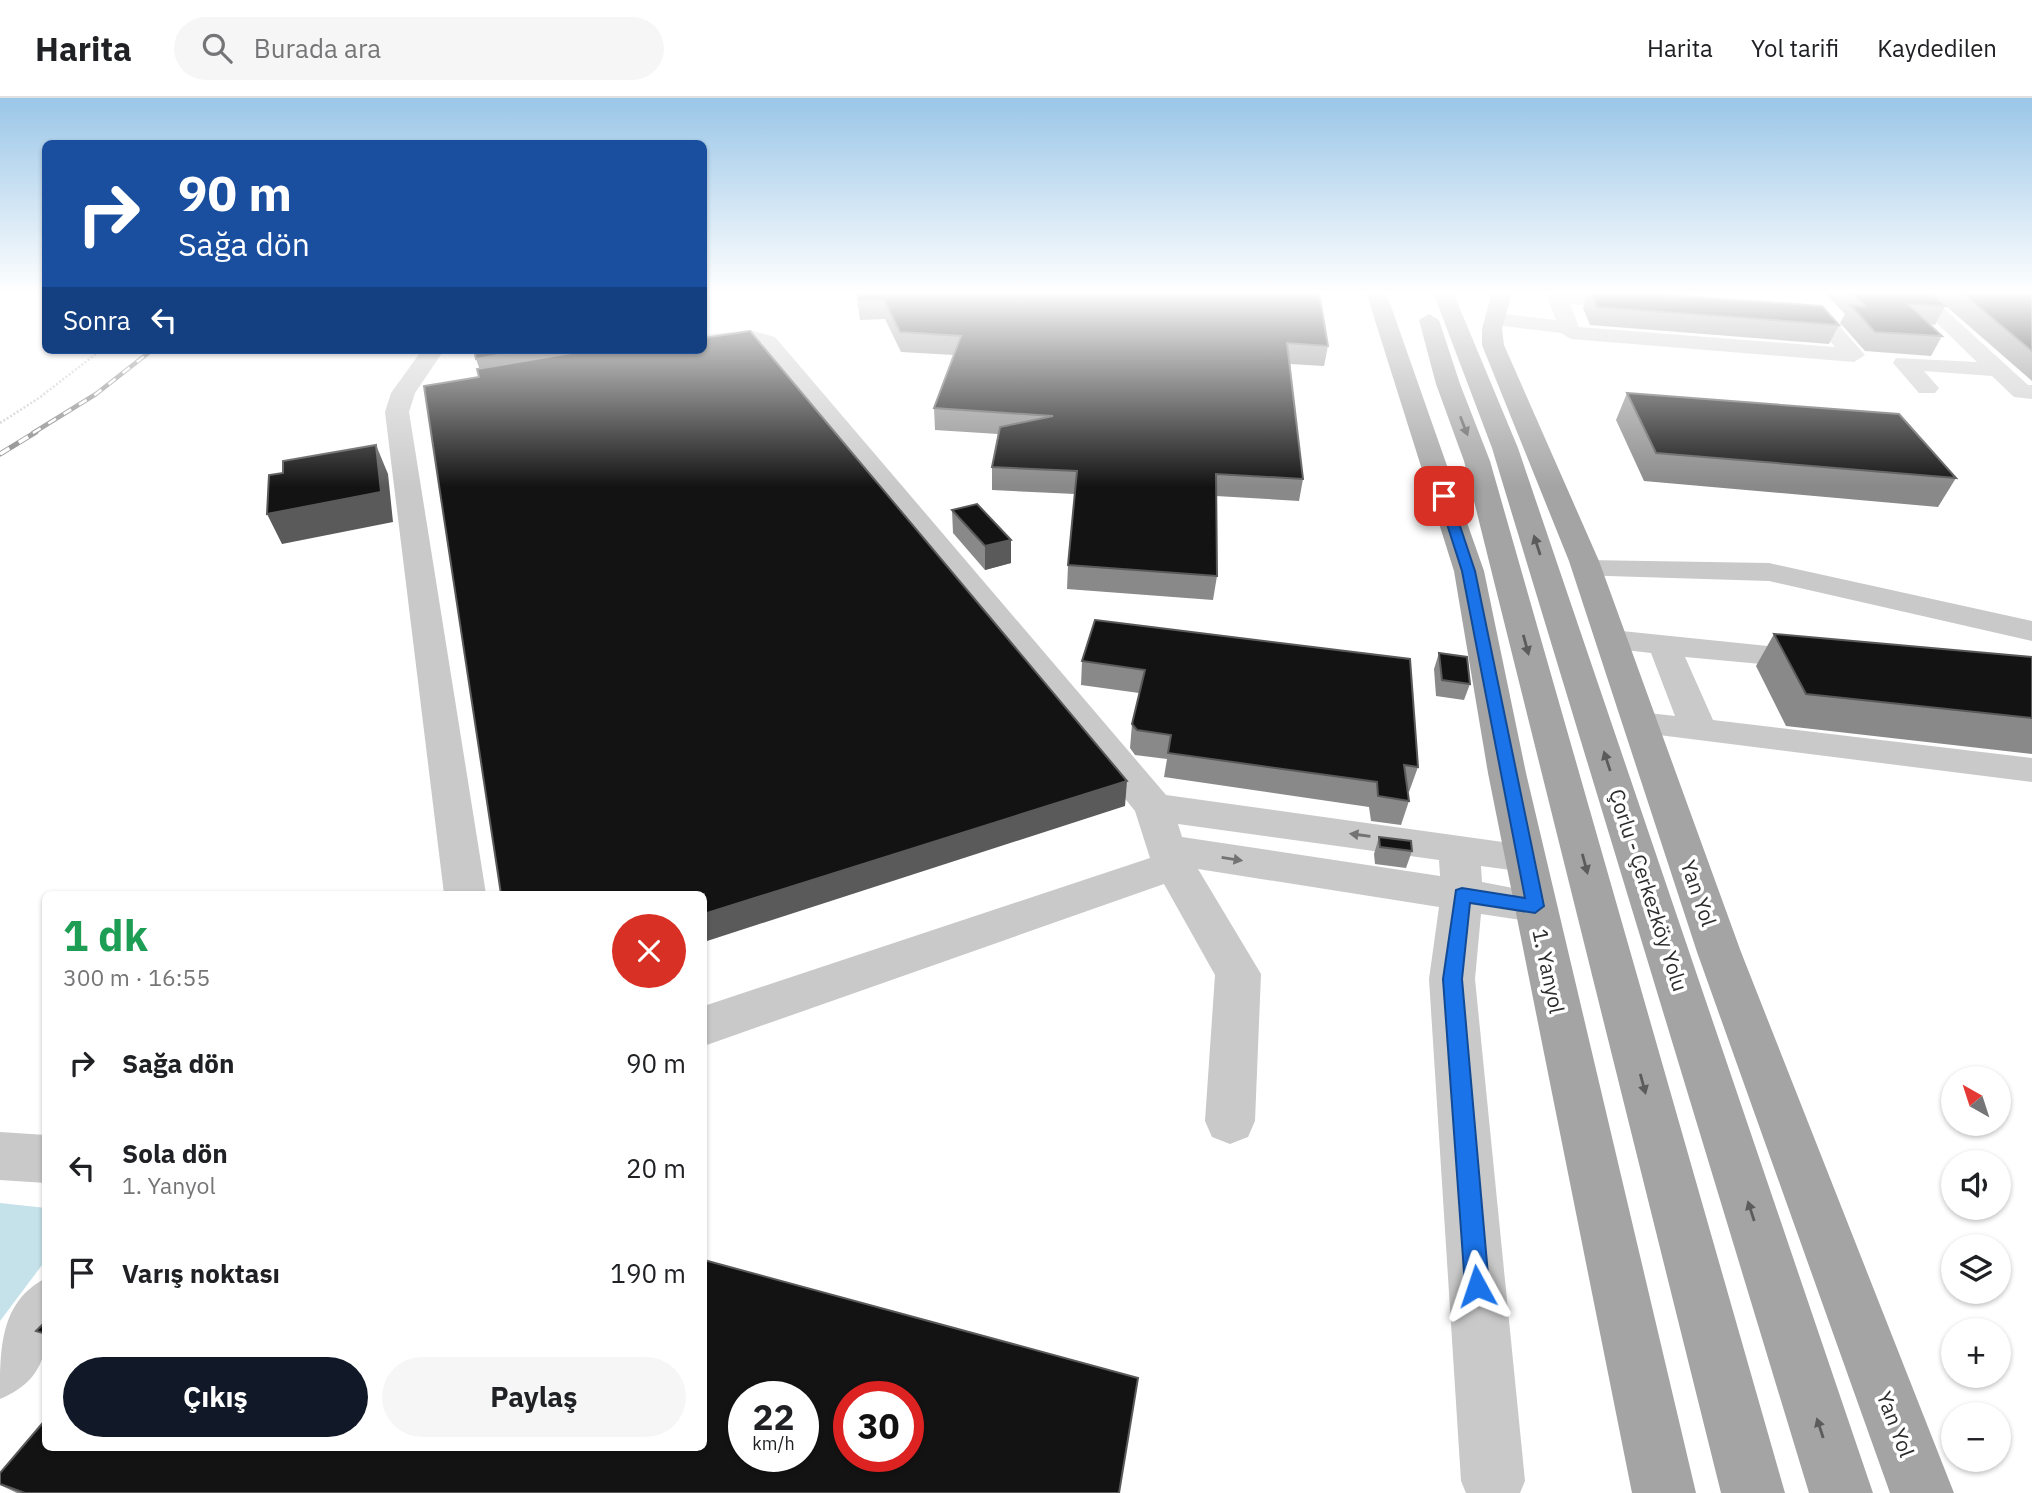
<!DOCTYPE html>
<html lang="tr">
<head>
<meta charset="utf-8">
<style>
  :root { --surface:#fff; --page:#f6f6f6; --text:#202124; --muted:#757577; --line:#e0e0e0; --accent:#111827 }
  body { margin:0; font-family:"IBM Plex Sans",sans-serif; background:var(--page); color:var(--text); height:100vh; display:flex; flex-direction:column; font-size:26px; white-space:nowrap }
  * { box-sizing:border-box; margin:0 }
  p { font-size:23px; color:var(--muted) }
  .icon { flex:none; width:38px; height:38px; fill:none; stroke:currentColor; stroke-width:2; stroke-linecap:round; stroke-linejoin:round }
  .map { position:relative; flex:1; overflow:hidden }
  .panel { position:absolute; left:42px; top:793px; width:665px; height:560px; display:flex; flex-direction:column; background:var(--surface); border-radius:10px; box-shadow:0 2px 5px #0004 }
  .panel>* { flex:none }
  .hud { position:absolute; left:42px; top:42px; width:665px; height:214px; border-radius:10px; box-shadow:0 2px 5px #0004; background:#1a4fa0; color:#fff; overflow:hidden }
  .needle { width:46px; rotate:321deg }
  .buttons { position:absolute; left:1941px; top:968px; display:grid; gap:14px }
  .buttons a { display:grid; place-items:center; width:70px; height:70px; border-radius:50%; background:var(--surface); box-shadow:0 2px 5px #0004; font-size:35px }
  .speed { position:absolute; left:728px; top:1283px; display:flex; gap:14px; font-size:35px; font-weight:700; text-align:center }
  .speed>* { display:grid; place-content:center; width:91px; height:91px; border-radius:50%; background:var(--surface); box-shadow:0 2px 5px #0004; line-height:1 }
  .speed small { font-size:18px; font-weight:400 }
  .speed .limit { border:10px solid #d22; background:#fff; color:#111 }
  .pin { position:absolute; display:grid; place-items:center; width:60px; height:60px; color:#fff; margin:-30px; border-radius:14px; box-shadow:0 4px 10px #0006 }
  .me { position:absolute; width:77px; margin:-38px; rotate:355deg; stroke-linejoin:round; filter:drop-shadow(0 0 5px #0008) }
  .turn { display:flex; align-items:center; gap:24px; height:147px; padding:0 21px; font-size:32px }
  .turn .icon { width:91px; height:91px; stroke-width:2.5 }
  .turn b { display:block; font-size:49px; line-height:60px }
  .then { display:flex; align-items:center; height:66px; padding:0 21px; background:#0003; gap:14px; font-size:26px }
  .round { display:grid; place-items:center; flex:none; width:74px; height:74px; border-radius:37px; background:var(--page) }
  .summary { display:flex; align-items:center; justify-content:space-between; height:119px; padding:0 21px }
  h1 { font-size:42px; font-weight:700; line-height:52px; color:#1e9e55 }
  .button { display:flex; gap:14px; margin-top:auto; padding:14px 21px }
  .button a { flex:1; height:80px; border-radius:42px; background:var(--accent); color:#fff; font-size:28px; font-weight:700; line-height:80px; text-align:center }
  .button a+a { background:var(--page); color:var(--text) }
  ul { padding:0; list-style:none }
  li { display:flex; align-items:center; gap:21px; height:105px; padding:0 21px }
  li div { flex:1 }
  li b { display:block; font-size:26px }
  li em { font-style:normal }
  header { display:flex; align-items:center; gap:42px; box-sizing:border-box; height:98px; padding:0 35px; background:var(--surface); border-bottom:2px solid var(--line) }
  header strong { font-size:33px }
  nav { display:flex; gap:38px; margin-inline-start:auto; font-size:24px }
  .search { width:490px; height:63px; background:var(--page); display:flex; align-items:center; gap:18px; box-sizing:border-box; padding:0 24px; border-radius:38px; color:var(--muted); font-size:26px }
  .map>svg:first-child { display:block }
  .water { fill:#c5e1e9 }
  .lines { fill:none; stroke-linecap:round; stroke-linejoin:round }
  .path { stroke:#c9c9c9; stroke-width:2.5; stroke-dasharray:2 2; stroke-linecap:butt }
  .minor { fill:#c9c9c9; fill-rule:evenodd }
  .major { fill:#a4a4a4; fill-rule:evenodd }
  .rail-far1-casing { stroke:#818181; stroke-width:4.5 }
  .rail-casing { stroke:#818181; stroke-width:5 }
  .rail-far1 { stroke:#fff; stroke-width:2.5; stroke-dasharray:9; stroke-linecap:butt }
  .rail { stroke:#fff; stroke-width:3.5; stroke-dasharray:11; stroke-linecap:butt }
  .wall { fill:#898989 }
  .shaded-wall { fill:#5a5a5a }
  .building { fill:#131313; stroke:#5a5a5a; stroke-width:2; fill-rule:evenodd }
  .oneway { fill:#5c5c5c }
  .oneway2 { fill:#737373 }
  .route { fill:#1a73e8; stroke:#114b97; stroke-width:2 }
  .labels { text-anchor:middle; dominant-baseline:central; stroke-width:7; stroke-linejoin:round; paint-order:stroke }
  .street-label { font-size:21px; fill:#2c2c2c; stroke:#fff }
</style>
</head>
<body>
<header>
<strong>Harita</strong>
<div class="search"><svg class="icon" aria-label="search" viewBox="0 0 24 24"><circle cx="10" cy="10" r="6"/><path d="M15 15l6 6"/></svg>Burada ara</div>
<nav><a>Harita</a><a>Yol tarifi</a><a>Kaydedilen</a></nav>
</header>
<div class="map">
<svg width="2032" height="1395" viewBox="0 0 2032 1395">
  <rect width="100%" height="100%" fill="#fff"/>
  <polygon class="water" points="0,1105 46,1110 45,1163 0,1223"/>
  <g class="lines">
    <polyline class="path" points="0,325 39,300 101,252"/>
    <g class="minor">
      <path d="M 1554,194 L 1820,212 L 1827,214 L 1865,257 L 1854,264 L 1571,241 L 1561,235 L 1495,227 L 1485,221 L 1495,215 L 1556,222 L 1547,199 ZM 1570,206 L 1814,224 L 1835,249 L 1579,229 Z"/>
      <polygon points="1905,194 1926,194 2028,287 2032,287 2032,301 2014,299 1992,278 1924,273 1939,290 1935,295 1919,295 1893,265 1896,260 1977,264"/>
      <path d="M 750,232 L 775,239 L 1166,697 L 1539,749 L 1545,759 L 1539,769 L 1525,774 L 1481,768 L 1482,784 L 1550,797 L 1556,808 L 1550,819 L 1535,824 L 1481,816 L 1475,881 L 1525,1383 L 1520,1395 L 1466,1395 L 1461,1383 L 1429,881 L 1439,809 L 1198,771 L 1261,876 L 1255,1023 L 1248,1039 L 1230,1046 L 1212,1039 L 1205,1023 L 1215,877 L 1164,786 L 704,948 L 704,908 L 1150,760 L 1135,713 L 759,249 L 748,245 L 704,249 L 704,237 ZM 1178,726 L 1439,762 L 1440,778 L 1182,739 Z"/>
      <polygon points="422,252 444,252 415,295 409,314 486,796 444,796 385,314 391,295"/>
      <polygon points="1587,462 1769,465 2032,523 2032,543 1769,483 1576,477 1572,471 1576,465"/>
      <polygon points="1612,532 1826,554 1831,561 1826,568 1814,571 1685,559 1713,622 2032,660 2032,684 1627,633 1622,625 1627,617 1640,614 1675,618 1651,555 1600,549 1596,542 1600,535"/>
      <polygon points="0,1034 46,1037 46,1085 0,1082"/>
      <path d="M 46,1180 C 46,1233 58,1277 0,1301 C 0,1249 0,1204 46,1180 Z"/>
    </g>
    <g class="major">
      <polygon points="1366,194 1386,194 1484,473 1526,675 1696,1395 1632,1395 1488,675 1454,473"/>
      <polygon points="1433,194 1453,194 1518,350 1873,1395 1809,1395 1492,350"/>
      <polygon points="1492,194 1512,194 1502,231 1504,247 1599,463 1741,854 1954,1395 1890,1395 1697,854 1569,463 1482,247 1482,231"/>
      <polygon points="1429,216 1439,222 1460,286 1490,363 1785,1395 1721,1395 1464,363 1436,286 1419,222"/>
    </g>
    <defs>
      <polyline id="rail-far1" points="33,335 96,296 152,252"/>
      <polyline id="rail" points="0,356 36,334"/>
    </defs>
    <use href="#rail-far1" class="rail-far1-casing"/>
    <use href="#rail" class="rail-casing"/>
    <use href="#rail-far1" class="rail-far1"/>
    <use href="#rail" class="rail"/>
  </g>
  <g class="wall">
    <polygon points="856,194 1319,194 1328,248 1324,268 1290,266 1303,381 1299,403 1216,398 1217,478 1213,502 1067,491 1068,467 1075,396 992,392 992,369 998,336 935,332 934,310 954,257 901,254 885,221 860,222"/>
    <polygon points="1588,194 1626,194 1839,227 1829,246 1590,227 1583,210"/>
    <polygon points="1824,194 1930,194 1945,208 1935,227 1929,226 1942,238 1931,258 1865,253 1840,225 1845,216"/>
    <polygon points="1930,194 2032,194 2032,283"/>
    <polygon points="1627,295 1956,380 1938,409 1644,383 1616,322"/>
    <polygon points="952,412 1011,442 1011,465 985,472 953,435"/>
    <polygon points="1095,522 1418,669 1409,694 1408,693 1409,703 1401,727 1371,723 1369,709 1164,679 1167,661 1135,657 1130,650 1132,626 1139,595 1081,587 1082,563"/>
    <polygon points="1774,536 2032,559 2032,656 1786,628 1756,568"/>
    <polygon points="1439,555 1470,586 1464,602 1436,598 1434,571"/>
    <polygon points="1379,739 1412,753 1406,770 1375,766 1374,756"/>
    <polygon points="0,1375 1119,1395 17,1395 0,1387"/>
  </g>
  <g class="shaded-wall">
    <polygon points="528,252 586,252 584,255 480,272 476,261"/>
    <polygon points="376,347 388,376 393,424 282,446 267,416"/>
    <polygon points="1011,442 1011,465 985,472 985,448"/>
    <polygon points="1127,683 1125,708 704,844 704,816"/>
  </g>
  <g class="building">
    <polygon points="857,194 1319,194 1328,248 1287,245 1303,381 1216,376 1217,478 1068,467 1077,373 992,369 1000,329 1053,318 934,310 961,238 900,234 884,202 858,202"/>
    <polygon points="1590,194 1626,194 1822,208 1839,227 1597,209"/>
    <polygon points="1851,194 1930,194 1945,208 1908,206 1942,238 1875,234 1850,207 1865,208"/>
    <polygon points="1961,194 2032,194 2032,253"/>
    <polygon points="750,233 1127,683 704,816 704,796 501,796 424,288 479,279 477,271 589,252 704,252 704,240"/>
    <polygon points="474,252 528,252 476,261"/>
    <polygon points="1627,295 1899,316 1956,380 1656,355"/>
    <polygon points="376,347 381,394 267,416 269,377 283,375 283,363"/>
    <polygon points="977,406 1011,442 985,448 952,412"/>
    <polygon points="1095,522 1410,561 1418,669 1404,667 1409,703 1378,698 1377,684 1168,655 1171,637 1137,632 1132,626 1145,572 1082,563"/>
    <polygon points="1774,536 2032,559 2032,620 1806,596"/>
    <polygon points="1439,555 1467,559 1470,586 1442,582"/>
    <polygon points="1379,739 1411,743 1412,753 1380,749"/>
    <path d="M 704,1162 L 1138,1280 L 1119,1395 L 25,1395 L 0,1386 L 0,1375 L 46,1321 L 46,1349 L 704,1349 ZM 744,1298 L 803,1298 L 803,1358 L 744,1358 ZM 849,1298 L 908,1298 L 908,1358 L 849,1358 Z"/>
    <polygon points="46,1223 46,1236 36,1233"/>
  </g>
  <defs><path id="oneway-solid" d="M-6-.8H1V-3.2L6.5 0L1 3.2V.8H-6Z" transform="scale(1.75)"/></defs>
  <g class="oneway">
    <use href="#oneway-solid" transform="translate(1464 328) rotate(69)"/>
    <use href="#oneway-solid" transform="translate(1537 447) rotate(-108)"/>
    <use href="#oneway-solid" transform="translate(1526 547) rotate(75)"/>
    <use href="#oneway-solid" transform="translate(1607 663) rotate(-108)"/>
    <use href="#oneway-solid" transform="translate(1585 766) rotate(75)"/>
    <use href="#oneway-solid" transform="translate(1643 986) rotate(75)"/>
    <use href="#oneway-solid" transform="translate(1751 1113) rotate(-108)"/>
    <use href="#oneway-solid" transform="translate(1820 1330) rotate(-108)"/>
  </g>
  <g class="oneway2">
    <use href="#oneway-solid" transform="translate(1360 737) rotate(-172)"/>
    <use href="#oneway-solid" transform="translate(1232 761) rotate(9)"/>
  </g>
  <linearGradient id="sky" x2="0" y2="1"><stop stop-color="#9ac6e8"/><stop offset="0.5" stop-color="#fff"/><stop offset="1" stop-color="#fff" stop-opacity="0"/></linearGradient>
  <rect width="2032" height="389" fill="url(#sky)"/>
  <polygon class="route" points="1444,395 1450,398 1475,473 1544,808 1535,815 1470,805 1462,881 1489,1188 1485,1196 1477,1200 1469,1196 1465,1188 1443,881 1456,792 1462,790 1525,800 1462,473 1438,398"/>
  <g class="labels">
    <g class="street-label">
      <text transform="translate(1649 792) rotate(72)">Çorlu - Çerkezköy Yolu</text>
      <text transform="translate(1699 795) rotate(71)">Yan Yol</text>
      <text transform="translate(1549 873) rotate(78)">1. Yanyol</text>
      <text transform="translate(1896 1326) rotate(69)">Yan Yol</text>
    </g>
  </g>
</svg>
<div class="buttons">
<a><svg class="needle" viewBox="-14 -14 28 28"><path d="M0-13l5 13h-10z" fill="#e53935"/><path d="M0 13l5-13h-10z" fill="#757577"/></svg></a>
<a><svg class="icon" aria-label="sound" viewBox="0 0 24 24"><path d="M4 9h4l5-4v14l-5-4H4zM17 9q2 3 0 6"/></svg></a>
<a><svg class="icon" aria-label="layers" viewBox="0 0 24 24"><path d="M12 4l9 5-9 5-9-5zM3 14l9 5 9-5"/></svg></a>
<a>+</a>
<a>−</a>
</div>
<div class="speed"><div>22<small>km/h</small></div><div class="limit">30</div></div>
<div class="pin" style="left:1444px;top:398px;background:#d93025"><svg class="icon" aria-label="arrive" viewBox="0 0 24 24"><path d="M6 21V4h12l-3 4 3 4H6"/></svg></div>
<svg class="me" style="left:1477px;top:1188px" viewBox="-20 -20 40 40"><path d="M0-17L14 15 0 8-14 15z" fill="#1a73e8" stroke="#fff" stroke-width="4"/></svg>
<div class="hud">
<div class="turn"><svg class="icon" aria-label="right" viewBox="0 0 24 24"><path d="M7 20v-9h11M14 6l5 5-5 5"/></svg><div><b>90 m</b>Sağa dön</div></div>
<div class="then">Sonra<svg class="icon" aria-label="left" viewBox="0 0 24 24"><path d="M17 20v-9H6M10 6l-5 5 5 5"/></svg></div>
</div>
<section class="panel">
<div class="summary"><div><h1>1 dk</h1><p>300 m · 16:55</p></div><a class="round" style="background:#d93025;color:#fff"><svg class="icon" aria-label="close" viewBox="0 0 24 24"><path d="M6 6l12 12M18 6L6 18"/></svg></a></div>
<ul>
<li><svg class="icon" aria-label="right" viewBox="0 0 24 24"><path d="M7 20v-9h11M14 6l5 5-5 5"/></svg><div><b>Sağa dön</b></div><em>90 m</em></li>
<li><svg class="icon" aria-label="left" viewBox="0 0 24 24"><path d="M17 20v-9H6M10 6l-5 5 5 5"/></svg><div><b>Sola dön</b><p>1. Yanyol</p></div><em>20 m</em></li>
<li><svg class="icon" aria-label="arrive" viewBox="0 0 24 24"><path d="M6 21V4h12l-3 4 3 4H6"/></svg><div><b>Varış noktası</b></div><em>190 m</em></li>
</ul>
<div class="button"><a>Çıkış</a><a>Paylaş</a></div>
</section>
</div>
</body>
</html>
